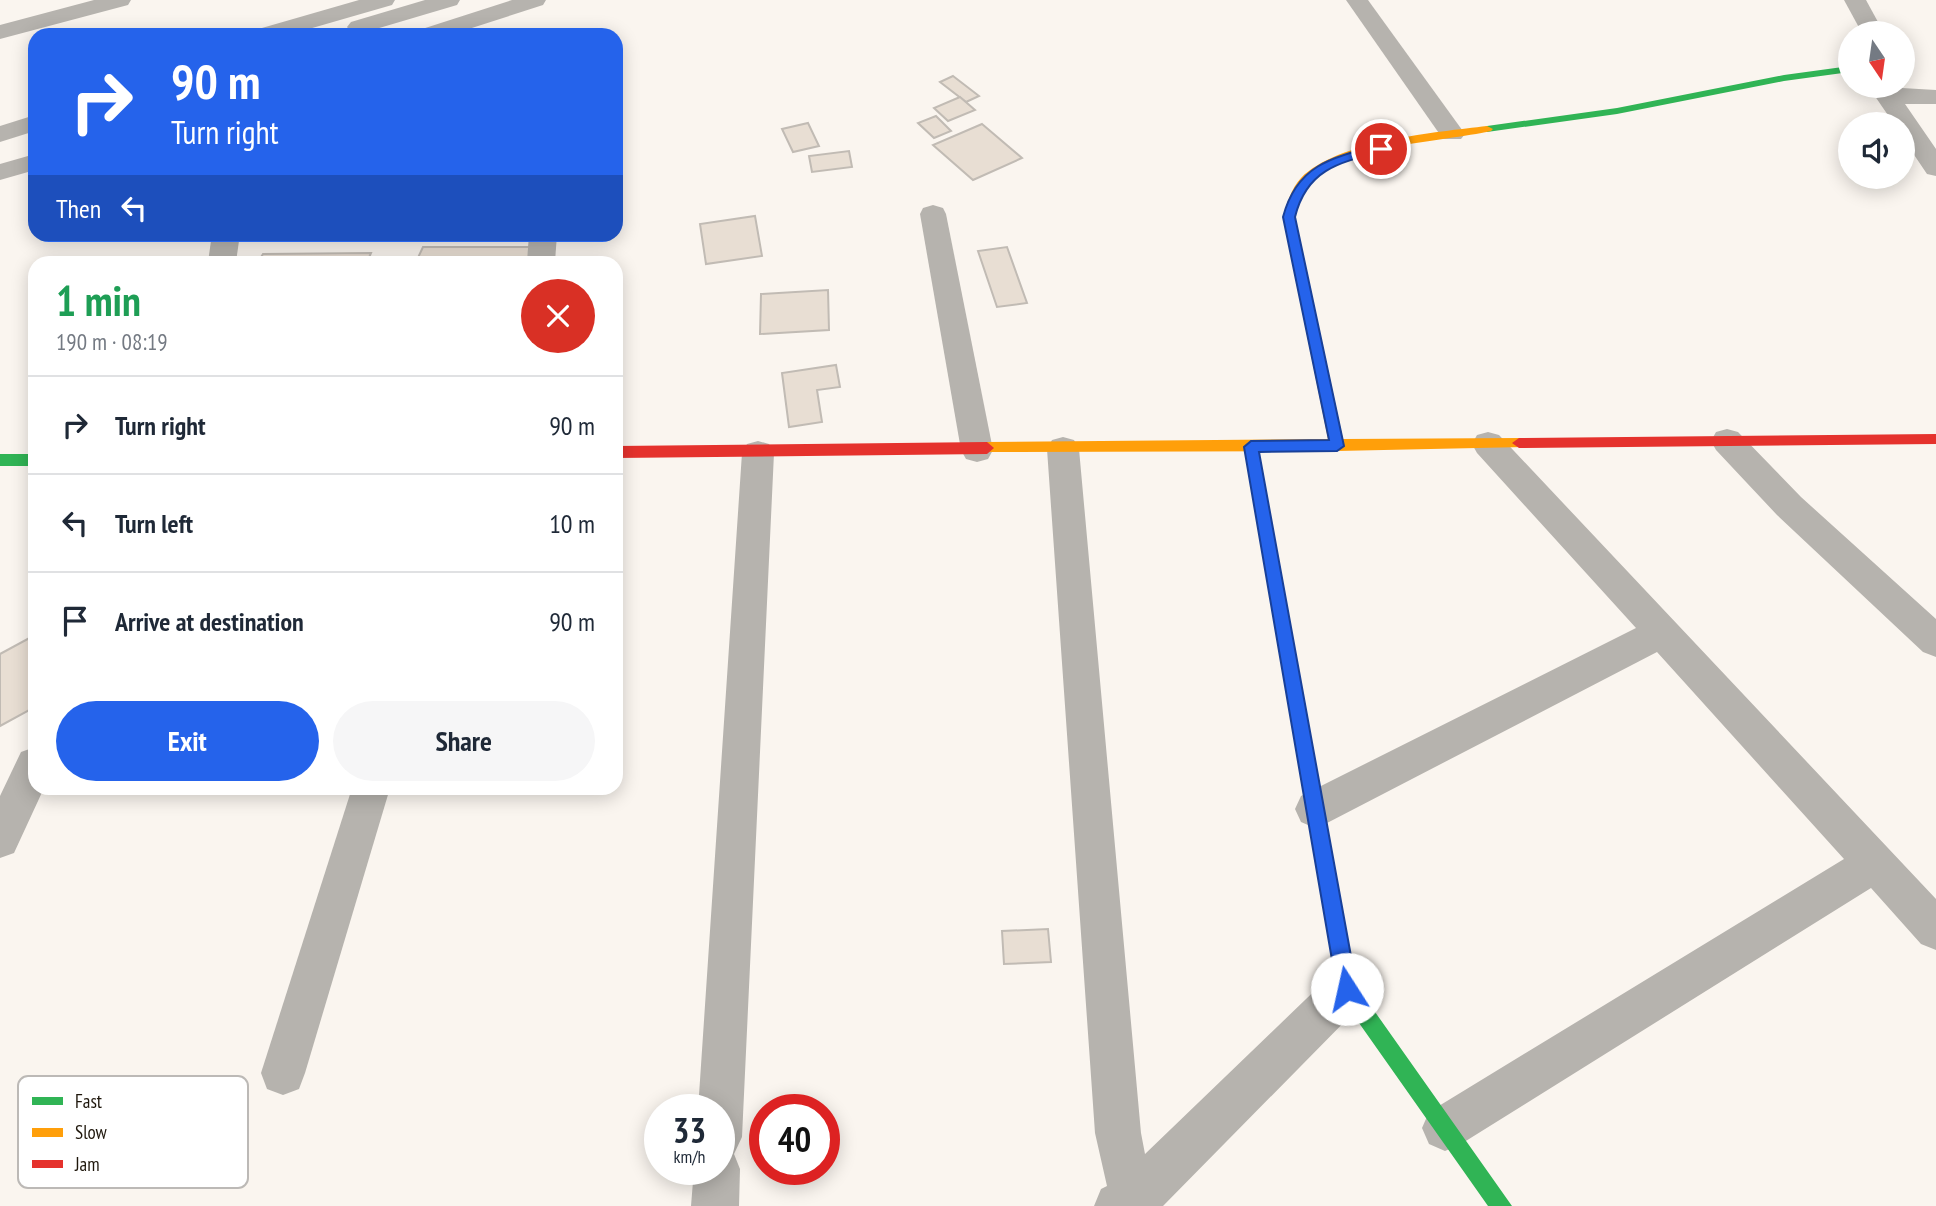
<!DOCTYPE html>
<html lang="en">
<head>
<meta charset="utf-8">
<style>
  :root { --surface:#fff; --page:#f6f6f7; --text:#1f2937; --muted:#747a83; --line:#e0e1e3; --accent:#2563eb }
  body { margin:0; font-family:"PT Sans Narrow",sans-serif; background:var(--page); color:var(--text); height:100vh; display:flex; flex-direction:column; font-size:26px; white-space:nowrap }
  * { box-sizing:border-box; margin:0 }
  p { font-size:23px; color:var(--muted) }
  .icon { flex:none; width:38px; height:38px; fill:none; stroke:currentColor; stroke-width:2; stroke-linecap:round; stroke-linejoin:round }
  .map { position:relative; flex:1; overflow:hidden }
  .drawer { position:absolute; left:28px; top:256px; width:595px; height:539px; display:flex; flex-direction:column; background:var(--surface); border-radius:21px; box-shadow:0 4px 18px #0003 }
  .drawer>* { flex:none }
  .top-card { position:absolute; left:28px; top:28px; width:595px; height:214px; border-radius:21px; box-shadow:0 4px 18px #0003; background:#2563eb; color:#fff; overflow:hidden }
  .needle { width:46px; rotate:167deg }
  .tools { position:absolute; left:1838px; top:21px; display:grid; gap:14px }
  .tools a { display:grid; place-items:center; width:77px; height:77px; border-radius:50%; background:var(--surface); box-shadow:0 4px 18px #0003; font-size:35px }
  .speed { position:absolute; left:644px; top:1094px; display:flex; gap:14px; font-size:35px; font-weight:700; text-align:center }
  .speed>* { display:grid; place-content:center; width:91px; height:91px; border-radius:50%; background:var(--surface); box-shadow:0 4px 18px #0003; line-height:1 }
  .speed small { font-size:18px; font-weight:400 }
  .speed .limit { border:10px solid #d22; background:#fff; color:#111 }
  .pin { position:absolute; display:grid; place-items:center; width:60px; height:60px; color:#fff; margin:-30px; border:4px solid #fff; border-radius:50%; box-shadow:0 2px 7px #0007 }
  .me { position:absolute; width:77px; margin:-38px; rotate:350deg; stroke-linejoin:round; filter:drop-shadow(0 0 5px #0008) }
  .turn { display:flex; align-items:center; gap:24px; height:147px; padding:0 28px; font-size:32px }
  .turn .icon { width:91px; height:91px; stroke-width:2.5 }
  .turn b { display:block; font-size:49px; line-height:60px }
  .then { display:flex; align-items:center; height:66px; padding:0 28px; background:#0003; gap:14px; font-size:26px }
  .round { display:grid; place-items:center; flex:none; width:74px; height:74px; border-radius:37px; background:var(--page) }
  .summary { display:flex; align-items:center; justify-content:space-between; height:119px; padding:0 28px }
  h1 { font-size:42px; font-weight:800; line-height:52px; color:#1e9e55 }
  .primary-button { display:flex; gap:14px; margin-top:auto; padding:14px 28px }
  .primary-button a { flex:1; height:80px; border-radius:42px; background:var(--accent); color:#fff; font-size:28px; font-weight:800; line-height:80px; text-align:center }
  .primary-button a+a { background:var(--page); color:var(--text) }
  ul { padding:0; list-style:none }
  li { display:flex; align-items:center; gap:21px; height:98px; padding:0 28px; border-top:2px solid var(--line) }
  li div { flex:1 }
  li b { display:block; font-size:26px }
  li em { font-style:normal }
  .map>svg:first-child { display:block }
  .building { fill:#e8ded3; stroke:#c1bbb4; stroke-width:2 }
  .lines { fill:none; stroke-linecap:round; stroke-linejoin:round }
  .street { fill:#b6b3ae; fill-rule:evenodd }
  .fast { fill:#30b455; fill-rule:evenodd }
  .slow { fill:#ff9f0a; fill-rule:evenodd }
  .jam { fill:#e5322d; fill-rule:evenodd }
  .route { fill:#2563eb; stroke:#184099; stroke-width:2 }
  .key { fill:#fff; stroke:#bcb9b6; stroke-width:2 }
  .key-label { font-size:19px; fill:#1f170c }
</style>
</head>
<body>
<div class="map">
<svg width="1936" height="1206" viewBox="0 0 1936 1206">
  <rect width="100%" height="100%" fill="#faf5ef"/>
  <g class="building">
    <polygon points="953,76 979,96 966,102 940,82"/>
    <polygon points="960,97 975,110 948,121 934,108"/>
    <polygon points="936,116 951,131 934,138 918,123"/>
    <polygon points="808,123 819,146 793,152 782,129"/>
    <polygon points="982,124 1022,158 973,180 933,145"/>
    <polygon points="849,151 852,167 812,172 809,156"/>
    <polygon points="755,216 762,256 706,264 700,224"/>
    <polygon points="423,247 533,247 528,262 416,262"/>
    <polygon points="1007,247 1027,303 997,307 978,251"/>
    <polygon points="371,253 367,262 258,262 263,254"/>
    <polygon points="828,290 829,330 760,334 761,294"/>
    <polygon points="836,365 840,387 817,390 822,422 789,427 782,373"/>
    <polygon points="35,635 35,707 0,726 0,654"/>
    <polygon points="1048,929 1051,962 1004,964 1002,931"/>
  </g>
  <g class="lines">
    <g class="street">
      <polygon points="94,0 131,0 128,5 0,39 0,25"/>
      <polygon points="359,0 395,0 392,5 288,35 251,35 255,30"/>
      <polygon points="425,0 460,0 457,5 359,34 351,32 347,27 351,22"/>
      <polygon points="512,0 546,0 543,5 450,35 415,35 419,30"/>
      <polygon points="1346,0 1368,0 1465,134 1461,139 1443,139"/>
      <polygon points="1844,0 1866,0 1884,33 1862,33"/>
      <polygon points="1868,86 1936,90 1936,104 1905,104 1936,149 1936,176 1927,174 1902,137 1902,124 1894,124"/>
      <polygon points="35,115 35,131 0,142 0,126"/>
      <polygon points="35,154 35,170 0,180 0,164"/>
      <polygon points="933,205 943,208 946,214 993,450 988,459 977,462 966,459 961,450 920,214 923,208"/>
      <polygon points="212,234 240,234 236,262 208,262"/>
      <polygon points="529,234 557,234 555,262 527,262"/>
      <polygon points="1727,429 1738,432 1801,497 1936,619 1936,657 1923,652 1777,515 1716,450 1711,441 1716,432"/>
      <polygon points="1488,432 1499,435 1936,899 1936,950 1921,944 1871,888 1461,1144 1445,1151 1429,1144 1422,1128 1429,1112 1844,859 1657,652 1329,822 1315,828 1301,822 1295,809 1301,796 1636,628 1477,453 1472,444 1477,435"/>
      <polygon points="1063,437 1074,440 1079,449 1141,1133 1145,1154 1332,974 1347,968 1362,974 1368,989 1362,1004 1163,1206 1094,1206 1101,1189 1107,1186 1095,1133 1047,449 1052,440"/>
      <polygon points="758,441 769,444 774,453 742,1137 734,1154 740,1169 739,1206 691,1206 694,1169 719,1169 719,1110 698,1110 742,453 747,444"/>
      <polygon points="35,747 35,788 44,788 14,853 0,858 0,796 21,752"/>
      <polygon points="352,788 390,788 305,1073 299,1089 283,1095 267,1089 261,1073"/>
    </g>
    <g class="fast">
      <polygon points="1850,66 1850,72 1784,81 1617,114 1487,132 1481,129 1487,126 1617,108 1784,75"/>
      <rect x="0" y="454" width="35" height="12"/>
      <polygon points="1327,869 1333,872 1336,878 1356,985 1512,1206 1488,1206 1340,996 1318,878 1321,872"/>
    </g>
    <path class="slow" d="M 1487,126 L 1493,129 L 1491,131 C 1443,142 1337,145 1307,187 C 1300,196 1298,207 1295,217 L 1343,439 L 1519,438 L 1526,443 L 1524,447 L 1337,451 L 982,452 L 980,448 L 982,444 L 987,442 L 1328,439 L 1283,217 C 1287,203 1291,189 1301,178 C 1337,141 1437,132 1487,126 Z"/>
    <g class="jam">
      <polygon points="1936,434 1936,444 1519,448 1512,443 1519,438"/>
      <polygon points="1251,441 1258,447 1336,878 1333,884 1327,887 1321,884 1318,878 1244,447"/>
      <polygon points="987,442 994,448 987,454 616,458 616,446"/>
    </g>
  </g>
  <path class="route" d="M 1381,145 L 1385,146 L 1385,151 C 1341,162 1307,168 1295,217 L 1344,446 L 1337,451 L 1259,452 L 1357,989 L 1354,996 L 1347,999 L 1340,996 L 1337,989 L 1244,447 L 1251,441 L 1329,440 L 1283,217 C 1297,164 1333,157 1381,145 Z"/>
  <rect x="18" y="1076" width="230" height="112" rx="10" class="key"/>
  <rect x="32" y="1097" width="31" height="8" fill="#30b455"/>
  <rect x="32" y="1128" width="31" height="9" fill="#ff9f0a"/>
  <rect x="32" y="1160" width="31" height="8" fill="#e5322d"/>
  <g class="key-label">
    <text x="75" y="1108">Fast</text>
    <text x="75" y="1139">Slow</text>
    <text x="75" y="1171">Jam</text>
  </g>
</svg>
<div class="tools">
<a><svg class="needle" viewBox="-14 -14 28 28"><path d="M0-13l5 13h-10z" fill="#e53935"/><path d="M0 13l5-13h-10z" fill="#747a83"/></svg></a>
<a><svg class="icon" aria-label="sound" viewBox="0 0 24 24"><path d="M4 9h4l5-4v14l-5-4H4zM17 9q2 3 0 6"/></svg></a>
</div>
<div class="speed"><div>33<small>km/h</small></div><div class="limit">40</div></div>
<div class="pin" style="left:1381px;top:149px;background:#d93025"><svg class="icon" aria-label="arrive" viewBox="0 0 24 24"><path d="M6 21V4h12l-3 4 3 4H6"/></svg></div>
<svg class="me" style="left:1347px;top:989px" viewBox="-20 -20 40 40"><circle r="19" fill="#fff"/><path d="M0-13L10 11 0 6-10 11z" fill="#2563eb"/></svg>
<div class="top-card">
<div class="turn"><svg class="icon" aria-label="right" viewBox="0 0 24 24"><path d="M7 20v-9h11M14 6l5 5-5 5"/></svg><div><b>90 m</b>Turn right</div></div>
<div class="then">Then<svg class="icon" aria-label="left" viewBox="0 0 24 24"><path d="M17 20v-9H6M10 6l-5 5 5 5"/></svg></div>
</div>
<section class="drawer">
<div class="summary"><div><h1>1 min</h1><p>190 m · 08:19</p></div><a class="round" style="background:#d93025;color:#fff"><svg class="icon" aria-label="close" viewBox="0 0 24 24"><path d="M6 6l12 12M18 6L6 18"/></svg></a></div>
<ul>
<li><svg class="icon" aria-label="right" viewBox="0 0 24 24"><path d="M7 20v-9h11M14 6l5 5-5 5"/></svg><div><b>Turn right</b></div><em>90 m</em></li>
<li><svg class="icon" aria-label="left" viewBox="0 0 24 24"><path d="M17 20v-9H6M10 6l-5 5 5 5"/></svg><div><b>Turn left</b></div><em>10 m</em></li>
<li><svg class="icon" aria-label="arrive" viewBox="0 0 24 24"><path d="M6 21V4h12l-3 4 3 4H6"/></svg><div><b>Arrive at destination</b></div><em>90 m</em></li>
</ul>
<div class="primary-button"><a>Exit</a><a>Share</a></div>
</section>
</div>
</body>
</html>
